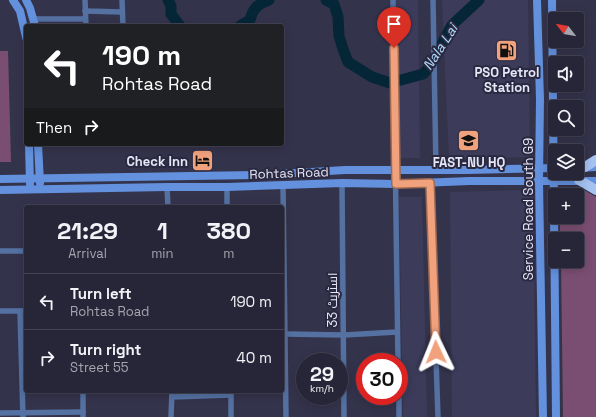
<!DOCTYPE html>
<html lang="en">
<head>
<meta charset="utf-8">
<style>
  :root { --surface:#272639; --page:#333244; --text:#f1f3f6; --muted:#a4a5ae; --line:#434353 }
  body { margin:0; font-family:"Space Grotesk",Cairo,sans-serif; background:var(--page); color:var(--text); height:100vh; display:flex; flex-direction:column; font-size:15px; white-space:nowrap }
  * { box-sizing:border-box; margin:0 }
  p { font-size:13px; color:var(--muted) }
  .icon { flex:none; width:22px; height:22px; fill:none; stroke:currentColor; stroke-width:2; stroke-linecap:round; stroke-linejoin:round }
  .map { position:relative; flex:1; overflow:hidden }
  .side { position:absolute; left:24px; top:205px; width:260px; height:188px; display:flex; flex-direction:column; background:var(--surface); border-radius:4px; box-shadow:0 2px 10px #0003,0 0 0 1px var(--line) }
  .side>* { flex:none }
  .hud { position:absolute; left:24px; top:24px; width:260px; height:122px; border-radius:4px; box-shadow:0 2px 10px #0003,0 0 0 1px var(--line); background:#202124; color:#fff; overflow:hidden }
  .needle { width:26px; rotate:301deg }
  .buttons { position:absolute; left:548px; top:12px; display:grid; gap:8px }
  .buttons a { display:grid; place-items:center; width:36px; height:36px; border-radius:4px; background:var(--surface); box-shadow:0 2px 10px #0003,0 0 0 1px var(--line); font-size:20px }
  .speed { position:absolute; left:296px; top:353px; display:flex; gap:8px; font-size:20px; font-weight:700; text-align:center }
  .speed>* { display:grid; place-content:center; width:52px; height:52px; border-radius:50%; background:var(--surface); box-shadow:0 2px 10px #0003,0 0 0 1px var(--line); line-height:1 }
  .speed small { font-size:10px; font-weight:400 }
  .speed .limit { border:6px solid #d22; background:#fff; color:#111 }
  .pin { position:absolute; display:grid; place-items:center; width:34px; height:34px; color:#fff; margin:-41px -17px; border-radius:50% 50% 50% 0; rotate:-45deg; box-shadow:0 0 4px #0007 }
  .pin .icon { rotate:45deg }
  .me { position:absolute; width:44px; margin:-22px; rotate:358deg; stroke-linejoin:round; filter:drop-shadow(0 0 3px #0008) }
  .turn { display:flex; align-items:center; gap:14px; height:84px; padding:0 12px; font-size:18px }
  .turn .icon { width:52px; height:52px; stroke-width:2.5 }
  .turn b { display:block; font-size:28px; line-height:34px }
  .then { display:flex; align-items:center; height:38px; padding:0 12px; background:#0003; gap:8px; font-size:15px }
  .eta { display:flex; justify-content:space-evenly; align-items:center; height:68px; text-align:center }
  .eta b { font-size:24px; font-weight:600; line-height:28px }
  ul { padding:0; list-style:none }
  li { display:flex; align-items:center; gap:12px; height:56px; padding:0 12px; border-top:1px solid var(--line) }
  li div { flex:1 }
  li b { display:block; font-size:15px }
  li em { font-style:normal }
  .map>svg:first-child { display:block }
  .built { fill:#3c3b5a }
  .green { fill:#7a4e72 }
  .lines { fill:none; stroke-linecap:round; stroke-linejoin:round }
  .river { stroke:#042637; stroke-width:11 }
  .street { stroke:#5471a2; stroke-width:5.5 }
  .secondary { stroke:#6391de; stroke-width:8 }
  .highway { stroke:#a5c2f1; stroke-width:10 }
  .route-casing { stroke:#9d6951; stroke-width:10 }
  .route { stroke:#f1a17c; stroke-width:7 }
  .labels { text-anchor:middle; dominant-baseline:central; stroke-width:4; stroke-linejoin:round; paint-order:stroke }
  .poi-label { font-size:13px; font-weight:bold; fill:#e5e6f6; stroke:#2a2941 }
  .street-label { font-size:13px; fill:#e5e6f6; stroke:#2a2941 }
  .water-label { font-size:14px; font-style:italic; fill:#afddfa; stroke:#2a2941 }
</style>
</head>
<body>
<div class="map">
<svg width="596" height="417" viewBox="0 0 596 417">
  <rect width="100%" height="100%" fill="#34334c"/>
  <g class="built">
    <polygon points="395,0 418,0 420,158 397,158"/>
    <polygon points="442,0 528,0 530,157 449,159"/>
    <polygon points="533,190 536,417 452,417 450,192"/>
    <polygon points="399,197 422,197 427,417 403,417"/>
  </g>
  <g class="green">
    <polygon points="0,51 8,51 11,162 0,162"/>
    <polygon points="579,187 596,197 596,417 563,417 561,261 577,261 577,239 560,239 560,217 577,217 577,195 562,195 563,189"/>
  </g>
  <g class="lines">
    <g class="river">
      <polyline points="168,0 171,6 171,14 180,26"/>
      <polyline points="326,0 334,4 338,17 339,36 343,49 348,62 372,77 390,83 423,74 429,68 452,25 479,0"/>
      <path d="M 240,26 L 250,20 C 253,8 258,4 269,0"/>
    </g>
    <g class="street">
      <polyline points="85,0 86,26"/>
      <polyline points="122,0 123,26"/>
      <polyline points="393,0 398,362"/>
      <polyline points="433,0 436,170"/>
      <polyline points="85,11 122,12"/>
      <polyline points="34,19 85,19"/>
      <polyline points="342,183 344,417"/>
      <polyline points="430,183 438,417"/>
      <polyline points="283,185 286,417"/>
      <polyline points="167,187 168,207"/>
      <polyline points="227,187 227,207"/>
      <polyline points="0,251 26,251"/>
      <polyline points="0,311 26,311"/>
      <polyline points="20,311 23,417"/>
      <polyline points="285,334 344,335 397,332"/>
      <polyline points="83,391 83,417"/>
      <polyline points="231,391 231,417"/>
      <polyline points="399,396 399,417"/>
      <polyline points="172,397 230,395"/>
      <polyline points="0,413 83,412"/>
      <polyline points="171,417 172,391"/>
    </g>
    <g class="secondary">
      <polyline points="13,0 20,11 26,37"/>
      <polyline points="26,0 30,8 35,26"/>
      <polyline points="537,0 540,99 539,181 543,417"/>
      <polyline points="552,0 556,417"/>
      <polyline points="29,144 30,184"/>
      <polyline points="38,144 40,183"/>
      <polyline points="577,168 596,167"/>
      <polyline points="0,179 262,175 345,170 467,170 555,168"/>
      <polyline points="0,190 167,187 227,187 342,183 396,184 469,181 596,181"/>
    </g>
    <g class="highway">
      <polyline points="585,167 596,160"/>
      <polyline points="579,180 596,190"/>
    </g>
  </g>
  <g class="lines">
    <defs>
      <polyline id="route" points="394,48 396,184 430,183 436,352"/>
    </defs>
    <use href="#route" class="route-casing"/>
    <use href="#route" class="route"/>
  </g>
  <defs>
    <symbol id="fuel-square" viewBox="-11 -11 22 22"><rect x="-9" y="-9" width="18" height="18" rx="4" fill="#f1a17c" stroke="#2a2941"/><path d="M-5.5-6h7V0h2V4h1.3V-2.5L3-4.5l.8-.8L6-3V5H2.5V1h-1V6h-7ZM-4.2-4.7v3.2H.2V-4.7Z" fill="#111"/></symbol>
    <symbol id="university-square" viewBox="-11 -11 22 22"><rect x="-9" y="-9" width="18" height="18" rx="4" fill="#f1a17c" stroke="#2a2941"/><path d="M0-5L7-2L0 1L-7-2ZM-4 1L0 2.5L4 1V4Q0 6-4 4Z" fill="#111"/></symbol>
    <symbol id="hotel-square" viewBox="-11 -11 22 22"><rect x="-9" y="-9" width="18" height="18" rx="4" fill="#f1a17c" stroke="#2a2941"/><path d="M-6-4.5h1.5V1H6V5H4.5V3h-9V5H-6ZM-4 0a1.8 1.8 0 1 1 3.6 0ZM.5 0V-2.5h3Q6-2.5 6 0Z" fill="#111"/></symbol>
  </defs>
  <g fill-rule="evenodd">
    <use href="#fuel-square" x="494" y="38" width="25" height="25"/>
    <use href="#university-square" x="456" y="128" width="25" height="25"/>
    <use href="#hotel-square" x="190" y="148" width="25" height="25"/>
  </g>
  <g class="labels">
    <g class="poi-label">
      <text x="507" y="72">PSO Petrol<tspan x="507" dy="15">Station</tspan></text>
      <text x="188" y="161" text-anchor="end">Check Inn</text>
      <text x="469" y="162">FAST-NU HQ</text>
    </g>
    <g class="street-label">
      <text transform="translate(289 173) rotate(-2)">Rohtas Road</text>
      <text transform="translate(528 209) rotate(-90)">Service Road South G9</text>
      <text transform="translate(332 300) rotate(-90)">اسٹریٹ 33</text>
    </g>
    <g class="water-label">
      <text transform="translate(440 47) rotate(-57)">Nala Lai</text>
    </g>
  </g>
</svg>
<div class="buttons">
<a><svg class="needle" viewBox="-14 -14 28 28"><path d="M0-13l5 13h-10z" fill="#e53935"/><path d="M0 13l5-13h-10z" fill="#a4a5ae"/></svg></a>
<a><svg class="icon" aria-label="sound" viewBox="0 0 24 24"><path d="M4 9h4l5-4v14l-5-4H4zM17 9q2 3 0 6"/></svg></a>
<a><svg class="icon" aria-label="search" viewBox="0 0 24 24"><circle cx="10" cy="10" r="6"/><path d="M15 15l6 6"/></svg></a>
<a><svg class="icon" aria-label="layers" viewBox="0 0 24 24"><path d="M12 4l9 5-9 5-9-5zM3 14l9 5 9-5"/></svg></a>
<a>+</a>
<a>−</a>
</div>
<div class="speed"><div>29<small>km/h</small></div><div class="limit">30</div></div>
<div class="pin" style="left:394px;top:48px;background:#d93025"><svg class="icon" aria-label="arrive" viewBox="0 0 24 24"><path d="M6 21V4h12l-3 4 3 4H6"/></svg></div>
<svg class="me" style="left:436px;top:352px" viewBox="-20 -20 40 40"><path d="M0-17L14 15 0 8-14 15z" fill="#f1a17c" stroke="#fff" stroke-width="4"/></svg>
<div class="hud">
<div class="turn"><svg class="icon" aria-label="left" viewBox="0 0 24 24"><path d="M17 20v-9H6M10 6l-5 5 5 5"/></svg><div><b>190 m</b>Rohtas Road</div></div>
<div class="then">Then<svg class="icon" aria-label="right" viewBox="0 0 24 24"><path d="M7 20v-9h11M14 6l5 5-5 5"/></svg></div>
</div>
<section class="side">
<div class="eta">
<div><b>21:29</b><p>Arrival</p></div>
<div><b>1</b><p>min</p></div>
<div><b>380</b><p>m</p></div>
</div>
<ul>
<li><svg class="icon" aria-label="left" viewBox="0 0 24 24"><path d="M17 20v-9H6M10 6l-5 5 5 5"/></svg><div><b>Turn left</b><p>Rohtas Road</p></div><em>190 m</em></li>
<li><svg class="icon" aria-label="right" viewBox="0 0 24 24"><path d="M7 20v-9h11M14 6l5 5-5 5"/></svg><div><b>Turn right</b><p>Street 55</p></div><em>40 m</em></li>
</ul>
</section>
</div>
</body>
</html>
